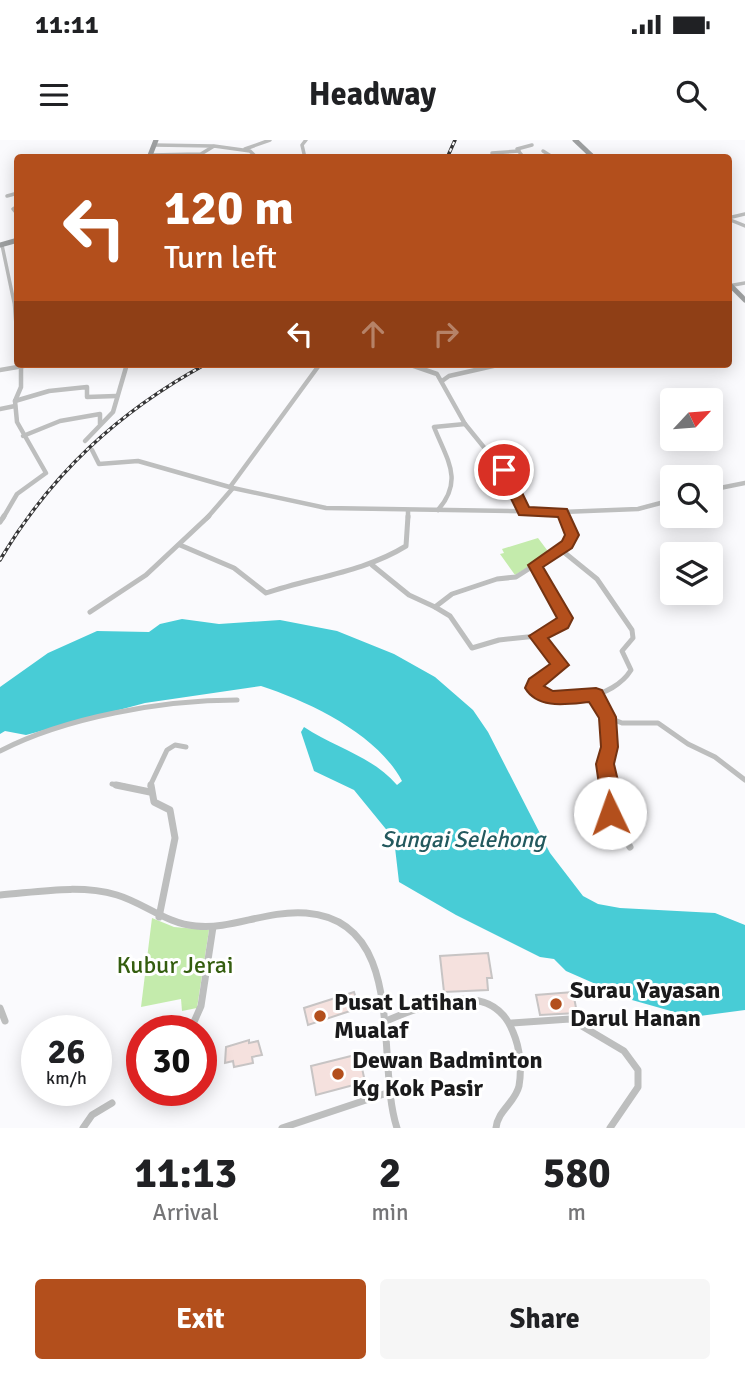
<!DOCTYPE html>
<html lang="en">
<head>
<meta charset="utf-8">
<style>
  :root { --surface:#fff; --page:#f6f6f6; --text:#202124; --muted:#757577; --accent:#b34f1c }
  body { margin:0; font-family:Signika,sans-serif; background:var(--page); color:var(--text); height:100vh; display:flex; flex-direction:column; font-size:26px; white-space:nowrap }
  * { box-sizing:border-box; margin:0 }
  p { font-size:23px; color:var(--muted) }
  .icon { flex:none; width:38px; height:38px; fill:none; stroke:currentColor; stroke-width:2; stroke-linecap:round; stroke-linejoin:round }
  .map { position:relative; height:988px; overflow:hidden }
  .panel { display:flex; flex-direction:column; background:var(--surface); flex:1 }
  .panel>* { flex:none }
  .banner { position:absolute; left:14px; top:14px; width:718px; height:214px; border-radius:7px; box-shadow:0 4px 18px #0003; background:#b34f1c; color:#fff; overflow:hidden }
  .needle { width:46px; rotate:64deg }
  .fabs { position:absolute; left:660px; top:248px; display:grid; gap:14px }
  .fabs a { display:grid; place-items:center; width:63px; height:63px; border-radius:7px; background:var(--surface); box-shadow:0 4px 18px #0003; font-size:35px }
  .speed { position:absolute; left:21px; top:875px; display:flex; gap:14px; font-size:35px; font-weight:700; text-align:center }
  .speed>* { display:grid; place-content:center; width:91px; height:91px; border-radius:50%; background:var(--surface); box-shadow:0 4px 18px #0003; line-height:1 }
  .speed small { font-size:18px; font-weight:400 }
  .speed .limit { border:10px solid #d22; background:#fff; color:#111 }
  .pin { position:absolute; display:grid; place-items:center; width:60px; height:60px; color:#fff; margin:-30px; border:4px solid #fff; border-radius:50%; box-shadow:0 2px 7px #0007 }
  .me { position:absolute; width:77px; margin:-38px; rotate:357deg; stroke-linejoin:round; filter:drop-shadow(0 0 5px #0008) }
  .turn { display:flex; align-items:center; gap:24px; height:147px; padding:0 35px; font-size:32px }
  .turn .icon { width:91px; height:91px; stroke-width:2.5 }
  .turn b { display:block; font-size:49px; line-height:60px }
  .lanes { display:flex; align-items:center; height:66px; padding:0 35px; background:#0003; justify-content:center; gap:35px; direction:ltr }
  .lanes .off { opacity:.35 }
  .eta { display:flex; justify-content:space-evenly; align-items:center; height:119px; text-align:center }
  .eta b { font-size:42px; font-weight:700; line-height:49px }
  .button { display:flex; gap:14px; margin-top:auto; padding:14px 35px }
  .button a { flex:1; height:80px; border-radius:7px; background:var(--accent); color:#fff; font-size:28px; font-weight:700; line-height:80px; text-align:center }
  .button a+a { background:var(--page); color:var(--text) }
  .status { display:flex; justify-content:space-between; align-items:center; height:49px; padding:0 35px; background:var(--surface); direction:ltr }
  .status svg { height:19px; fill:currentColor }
  header { display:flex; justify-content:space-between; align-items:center; height:91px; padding:0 35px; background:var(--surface); font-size:32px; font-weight:700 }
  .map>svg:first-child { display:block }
  .green { fill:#c4ebac }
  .water { fill:#48ccd6 }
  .building { fill:#f5e1de; stroke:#c7c4c4; stroke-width:2 }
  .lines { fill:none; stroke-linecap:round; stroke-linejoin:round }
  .street-far3 { stroke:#bdbebe; stroke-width:3.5 }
  .street-far2 { stroke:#bdbebe; stroke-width:4.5 }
  .street-far1 { stroke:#bdbebe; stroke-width:5 }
  .street { stroke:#bdbebe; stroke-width:7 }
  .secondary { stroke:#9ea0a1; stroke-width:5 }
  .rail-casing { stroke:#353536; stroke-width:3.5 }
  .rail { stroke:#fff; stroke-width:2; stroke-dasharray:3.5; stroke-linecap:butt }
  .route { fill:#b34f1c; stroke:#743312; stroke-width:2 }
  .poi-dot { fill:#b34f1c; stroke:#fff; stroke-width:2.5 }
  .labels { text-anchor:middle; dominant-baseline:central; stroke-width:6; stroke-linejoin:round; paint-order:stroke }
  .water-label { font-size:23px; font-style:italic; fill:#23595e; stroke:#fff }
  .near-park-label { font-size:24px; fill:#345d0f; stroke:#fff }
  .near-poi-label { font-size:24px; font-weight:bold; fill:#1b1b1c; stroke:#fff; text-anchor:start }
</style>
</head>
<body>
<div class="status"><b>11:11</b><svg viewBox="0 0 49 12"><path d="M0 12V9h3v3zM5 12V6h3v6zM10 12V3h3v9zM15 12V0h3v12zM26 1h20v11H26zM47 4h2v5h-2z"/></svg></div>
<header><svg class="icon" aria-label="menu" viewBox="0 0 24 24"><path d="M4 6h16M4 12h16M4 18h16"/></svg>Headway<svg class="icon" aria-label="search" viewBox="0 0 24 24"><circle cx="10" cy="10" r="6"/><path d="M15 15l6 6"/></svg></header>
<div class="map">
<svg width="745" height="988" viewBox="0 0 745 988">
  <rect width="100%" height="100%" fill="#fafafd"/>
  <g class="green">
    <polygon points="538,398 550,414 515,435 500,414 504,413 502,409"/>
    <polygon points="152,778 174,787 209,790 197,868 182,871 181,859 141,867"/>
  </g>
  <path class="water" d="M 182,479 L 219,484 L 280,480 L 337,491 L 394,514 L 435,537 L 473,570 L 488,592 L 550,713 L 583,756 L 598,764 L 620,768 L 715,773 L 745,785 L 745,870 L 692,877 L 632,860 L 566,831 L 554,819 L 540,817 L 456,775 L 399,742 L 394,699 L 354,650 L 314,631 L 301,592 L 304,587 C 335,608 372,616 397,645 L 402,641 C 377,594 310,562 261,546 L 145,563 L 26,595 L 5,591 L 0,594 L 0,547 L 48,513 L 97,491 L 149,492 L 160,484 Z"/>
  <g class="building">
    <polygon points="488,813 492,838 487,838 488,850 444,852 440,816"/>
    <polygon points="354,852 359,868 308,885 304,868"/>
    <polygon points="573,852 577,873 540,875 536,855"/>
    <polygon points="249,900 249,903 258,901 262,915 252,917 253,923 234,927 233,921 225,923 226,907"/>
    <polygon points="359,914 365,942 316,955 311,926"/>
  </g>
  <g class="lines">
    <g class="street-far3">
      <polyline points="154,5 213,6"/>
      <polyline points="245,9 270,0"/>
      <polyline points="543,11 554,18"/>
      <polyline points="492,13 519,11"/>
      <polyline points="150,15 201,14 214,6 250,11 257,18"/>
      <polyline points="305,18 302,5 306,0"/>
      <polyline points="524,18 517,9 532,5"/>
      <polyline points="575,18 591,15"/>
      <polyline points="7,56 18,53"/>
      <polyline points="18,66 13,69 18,75"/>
      <polyline points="728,78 745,74"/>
      <polyline points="728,79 745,86"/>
      <polyline points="2,105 15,167"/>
      <polyline points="728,146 745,143"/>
    </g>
    <g class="street-far2">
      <polyline points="15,165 18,205"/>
      <polyline points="408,224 437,234 465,284 509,338 524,372"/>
      <polyline points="0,230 35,224"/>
      <polyline points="442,241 449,236 502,224"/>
      <polyline points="15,261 49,251 87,247 87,257 116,256"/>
      <polyline points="0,269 15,266"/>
      <polyline points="23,296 60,281 100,274 100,284"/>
      <polyline points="85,301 113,272 127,224"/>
      <polyline points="92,310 99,324 138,321 233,348 326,368 562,372 638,369 672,360"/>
      <polyline points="230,347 320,224"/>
      <polyline points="710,350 745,343"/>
      <path d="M 438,370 C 464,340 447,320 434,287 L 465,284"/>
      <polyline points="562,372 564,378"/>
      <polyline points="3,378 17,354 46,333 17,282 15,261 21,247 21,224"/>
      <polyline points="207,378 233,348"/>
      <polyline points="408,378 408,370"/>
    </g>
    <g class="street-far1">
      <polyline points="0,382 4,376"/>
      <path d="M 180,405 L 234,428 L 266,453 C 313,437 364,432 406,406 L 408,376"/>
      <polyline points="372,425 409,455 435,467 452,454 497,439 516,437 560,409 572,395 564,376"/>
      <path d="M 535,425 L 565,478 L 562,483 L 537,496 L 561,525 L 534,544 L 534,548 C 562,567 613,559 631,530 L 622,511 L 633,498 L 632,490 L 597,439 L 560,409"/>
      <polyline points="435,467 450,476 472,508 499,500 537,496"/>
      <polyline points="90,472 146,435 209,376"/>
      <polyline points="596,555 607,577 610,607 605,624 610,646"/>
      <polyline points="607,577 622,583 658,583 688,604 715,617 745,640"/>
      <path d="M 0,611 C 66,577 163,560 237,560"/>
      <polyline points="112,644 124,646"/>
      <polyline points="150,646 167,610 175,605 186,607"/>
    </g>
    <g class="street">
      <polyline points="116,645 150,652"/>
      <polyline points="151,645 154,662 170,670 175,698 159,777"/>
      <polyline points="610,645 610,673 630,707"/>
      <path d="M 0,755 C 38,752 79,744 117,755 C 144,763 167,784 196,786 C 231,790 266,770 306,773 C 409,781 375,922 397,988"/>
      <polyline points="0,868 5,881"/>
      <path d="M 386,881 C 426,864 492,837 513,892 C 520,908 522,929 519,946 C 515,963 498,970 496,988"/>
      <polyline points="512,883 570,879 624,911 638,930 638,947 610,988"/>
      <polyline points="190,891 201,866 213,787"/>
      <polyline points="83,988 92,975 112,963"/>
      <polyline points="282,988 387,953"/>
    </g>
    <g class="secondary">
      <polyline points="575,0 594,18"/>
      <polyline points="149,18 156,0"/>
      <polyline points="0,105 18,100"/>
      <polyline points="728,143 745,160"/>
    </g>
    <defs>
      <g id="rail">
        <polyline points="447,18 455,0"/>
        <path d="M 0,420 C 51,334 118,272 206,224"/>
      </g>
    </defs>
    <use href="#rail" class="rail-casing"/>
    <use href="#rail" class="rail"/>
  </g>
  <path class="route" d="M 504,325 L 511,330 L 529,367 L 567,369 L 579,395 L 572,408 L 543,427 L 573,478 L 568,488 L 548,498 L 569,525 L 544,546 L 553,551 L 596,548 L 602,550 L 616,577 L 618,607 L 614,624 L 620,649 L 617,679 L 604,679 L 596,624 L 601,607 L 599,578 L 589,562 C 568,564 538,570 525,548 L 529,539 L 550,524 L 529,496 L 557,478 L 528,425 L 562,401 L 565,395 L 558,377 L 519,375 L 497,330 Z"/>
  <g class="poi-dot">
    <circle cx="556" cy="864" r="7"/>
    <circle cx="320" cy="876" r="7"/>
    <circle cx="338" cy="934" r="7"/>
  </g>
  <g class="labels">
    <g class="water-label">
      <text x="463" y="699">Sungai Selehong</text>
    </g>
    <g class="near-park-label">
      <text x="175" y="825">Kubur Jerai</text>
    </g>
    <g class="near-poi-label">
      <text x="570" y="850">Surau Yayasan<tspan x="570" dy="28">Darul Hanan</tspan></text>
      <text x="334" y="862">Pusat Latihan<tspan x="334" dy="28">Mualaf</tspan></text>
      <text x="352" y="920">Dewan Badminton<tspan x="352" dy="28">Kg Kok Pasir</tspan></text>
    </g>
  </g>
</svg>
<div class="fabs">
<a><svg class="needle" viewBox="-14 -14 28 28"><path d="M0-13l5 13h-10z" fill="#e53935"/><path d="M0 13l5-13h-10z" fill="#757577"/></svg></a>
<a><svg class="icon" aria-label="search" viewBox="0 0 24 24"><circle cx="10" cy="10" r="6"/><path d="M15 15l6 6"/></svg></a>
<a><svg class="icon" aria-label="layers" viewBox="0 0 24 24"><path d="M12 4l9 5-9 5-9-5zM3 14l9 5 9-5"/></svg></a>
</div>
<div class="speed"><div>26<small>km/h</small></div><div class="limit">30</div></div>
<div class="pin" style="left:504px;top:330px;background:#d93025"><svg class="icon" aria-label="arrive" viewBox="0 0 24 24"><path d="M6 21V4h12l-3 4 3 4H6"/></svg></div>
<svg class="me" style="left:610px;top:673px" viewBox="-20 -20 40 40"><circle r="19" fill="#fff"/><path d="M0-13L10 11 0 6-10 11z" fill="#b34f1c"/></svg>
<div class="banner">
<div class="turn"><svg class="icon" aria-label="left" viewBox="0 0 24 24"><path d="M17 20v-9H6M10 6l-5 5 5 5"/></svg><div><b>120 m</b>Turn left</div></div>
<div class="lanes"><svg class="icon" aria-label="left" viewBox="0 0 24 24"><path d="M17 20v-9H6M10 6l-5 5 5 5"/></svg><svg class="icon off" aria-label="ahead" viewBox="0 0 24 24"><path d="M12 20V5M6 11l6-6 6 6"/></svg><svg class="icon off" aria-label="right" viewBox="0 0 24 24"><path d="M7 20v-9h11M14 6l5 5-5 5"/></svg></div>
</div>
</div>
<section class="panel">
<div class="eta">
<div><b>11:13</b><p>Arrival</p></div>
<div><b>2</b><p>min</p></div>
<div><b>580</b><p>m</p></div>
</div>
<div class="button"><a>Exit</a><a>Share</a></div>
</section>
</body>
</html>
